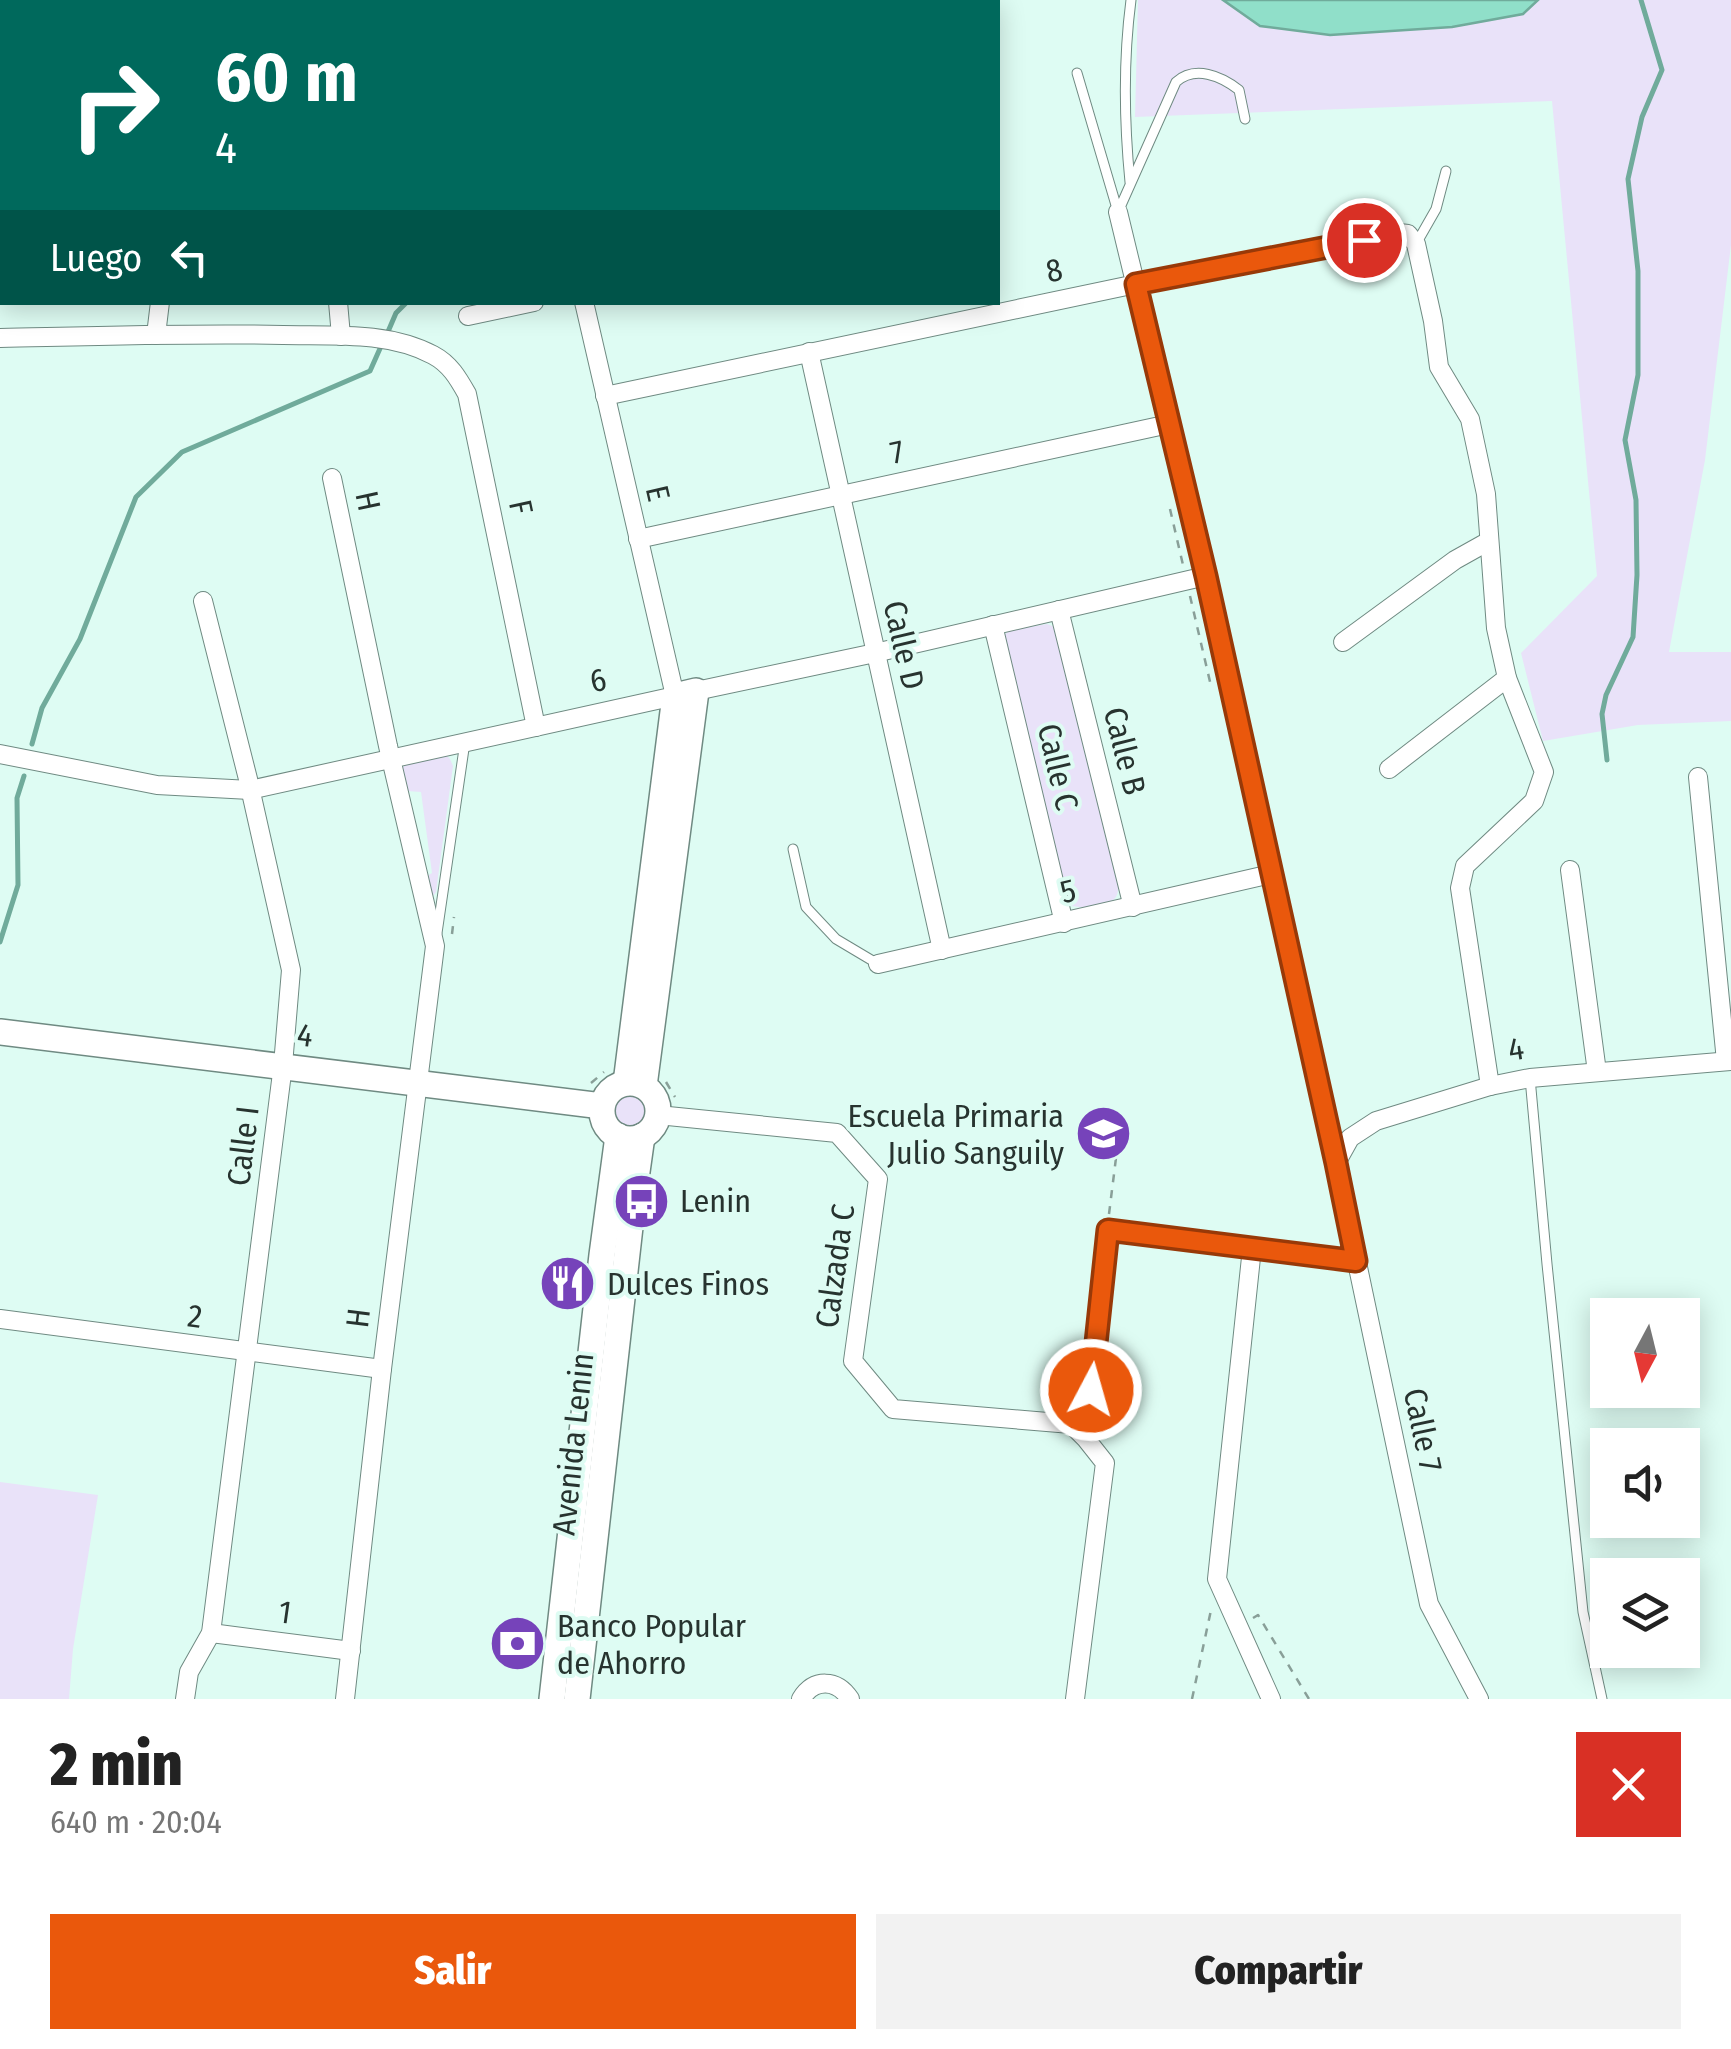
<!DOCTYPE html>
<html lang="es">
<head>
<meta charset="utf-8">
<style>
  :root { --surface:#fff; --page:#f2f2f2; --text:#222; --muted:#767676; --accent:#ea580c }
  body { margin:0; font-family:"Fira Sans Condensed",sans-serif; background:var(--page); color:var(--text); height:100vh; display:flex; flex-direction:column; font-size:38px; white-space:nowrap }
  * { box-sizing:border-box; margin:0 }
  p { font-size:32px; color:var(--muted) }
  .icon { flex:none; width:55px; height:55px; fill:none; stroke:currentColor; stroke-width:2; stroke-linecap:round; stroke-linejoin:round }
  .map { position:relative; height:1699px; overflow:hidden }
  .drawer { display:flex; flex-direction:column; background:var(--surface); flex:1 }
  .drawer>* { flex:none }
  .top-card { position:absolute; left:0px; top:0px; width:1000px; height:305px; box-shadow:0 5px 25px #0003; background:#00695c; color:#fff; overflow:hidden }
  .needle { width:65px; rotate:187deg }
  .fabs { position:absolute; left:1590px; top:1298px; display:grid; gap:20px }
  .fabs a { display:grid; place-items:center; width:110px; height:110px; border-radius:0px; background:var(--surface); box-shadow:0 5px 25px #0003; font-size:50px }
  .pin { position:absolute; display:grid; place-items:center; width:85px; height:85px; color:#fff; margin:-42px; border:5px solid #fff; border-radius:50%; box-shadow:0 2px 10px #0007 }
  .me { position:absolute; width:110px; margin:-55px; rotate:6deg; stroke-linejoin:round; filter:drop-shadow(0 0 8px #0008) }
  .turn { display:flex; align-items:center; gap:35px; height:210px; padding:0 50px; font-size:45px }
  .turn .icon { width:130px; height:130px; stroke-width:2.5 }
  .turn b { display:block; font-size:70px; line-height:85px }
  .then { display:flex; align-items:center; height:95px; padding:0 50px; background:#0003; gap:20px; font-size:38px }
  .round { display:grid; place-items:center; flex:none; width:105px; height:105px; border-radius:0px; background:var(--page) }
  .head { display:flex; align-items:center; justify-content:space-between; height:170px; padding:0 50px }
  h1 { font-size:60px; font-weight:800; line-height:75px }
  .cta { display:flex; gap:20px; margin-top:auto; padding:20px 50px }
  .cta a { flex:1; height:115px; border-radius:0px; background:var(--accent); color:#fff; font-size:40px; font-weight:800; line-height:115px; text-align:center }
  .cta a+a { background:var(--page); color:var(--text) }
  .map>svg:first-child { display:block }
  .green { fill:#e9e2f9 }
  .water { fill:#90dfc9; stroke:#70ab9b; stroke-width:2.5 }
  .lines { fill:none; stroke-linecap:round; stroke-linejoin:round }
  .stream { stroke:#70ab9b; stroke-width:5 }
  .lane-casing { stroke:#6f8a82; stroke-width:11 }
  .street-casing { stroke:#6f8a82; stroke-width:20 }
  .secondary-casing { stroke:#6f8a82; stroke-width:28 }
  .path { stroke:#899f98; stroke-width:2.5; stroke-dasharray:8 8; stroke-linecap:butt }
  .lane { stroke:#fff; stroke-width:9 }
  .street { stroke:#fff; stroke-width:18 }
  .secondary { stroke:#fff; stroke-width:25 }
  .route-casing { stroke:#983908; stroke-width:25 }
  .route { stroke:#ea580c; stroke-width:18 }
  .labels { text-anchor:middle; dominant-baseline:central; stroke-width:8; stroke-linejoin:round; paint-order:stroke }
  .street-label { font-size:32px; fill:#27332f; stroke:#defcf3 }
  .poi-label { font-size:32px; fill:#27332f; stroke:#defcf3; text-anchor:start }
</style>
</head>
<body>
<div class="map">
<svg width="1731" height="1699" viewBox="0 0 1731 1699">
  <rect width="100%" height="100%" fill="#defcf3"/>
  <g class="green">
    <polygon points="435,0 692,0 687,2 435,2"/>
    <polygon points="1138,0 1731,0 1731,245 1705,460 1669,652 1731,652 1731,721 1638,725 1543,741 1521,653 1597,576 1552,101 1135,117"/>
    <path d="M 1047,624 L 1057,628 L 1118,883 C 1118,890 1119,895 1113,900 C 1102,907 1080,909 1069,905 L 1005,641 L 1005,634 L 1011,630 Z"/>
    <polygon points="446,755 450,759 453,766 436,892 433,896 429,895 424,878 432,873 421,792 407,791 399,771 405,765"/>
    <circle cx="631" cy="1112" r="21"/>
    <polygon points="0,1482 98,1495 73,1649 69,1699 0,1699"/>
  </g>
  <polygon class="water" points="1223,0 1538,0 1523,14 1452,27 1330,35 1260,26"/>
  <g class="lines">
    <g class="stream">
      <polyline points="624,0 624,2"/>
      <polyline points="387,334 396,313 407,302"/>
      <polyline points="32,744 42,708 80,639 136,497 182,452 370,371 382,344"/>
      <polyline points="1607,760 1602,714 1606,695 1633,637 1637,575 1636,500 1625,440 1638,375 1638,271 1628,179 1642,117 1662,70 1641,0"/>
      <polyline points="0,942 18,885 17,798 24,776"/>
    </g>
    <defs>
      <g id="lane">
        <polyline points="1077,73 1118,212"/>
        <path d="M 1130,182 C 1124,121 1123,61 1131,0"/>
        <path d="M 1118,212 L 1176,82 C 1195,65 1221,76 1239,90 L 1245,119"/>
        <polyline points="1416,244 1436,209 1446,171"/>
        <polyline points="793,849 806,907 836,939 878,964"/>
        <polyline points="437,933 465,742"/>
        <polyline points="1530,1078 1547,1264 1583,1612 1602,1699"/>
      </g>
      <g id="street">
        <polyline points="188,2 188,0"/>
        <polyline points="355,2 355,0"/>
        <polyline points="1118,212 1206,576 1336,1163 1429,1604 1479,1699"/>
        <polyline points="338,302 341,336"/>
        <polyline points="468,316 534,302"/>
        <polyline points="156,335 160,302"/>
        <path d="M 0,338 C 94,336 189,333 283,335 C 332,336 388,331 433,355 C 450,364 458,378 467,394 L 536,727"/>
        <polyline points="809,352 942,950"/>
        <polyline points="605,396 1136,284 1399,233 1408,234 1416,244 1433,321 1439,367 1470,419 1486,494 1496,628 1507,678 1544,772 1534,801 1465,866 1460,888 1490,1086"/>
        <polyline points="332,478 388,746 435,946 382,1369 345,1699"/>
        <polyline points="638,539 1169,424"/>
        <polyline points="1059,610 1133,907"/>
        <polyline points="993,625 1064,923"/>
        <polyline points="1343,642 1455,560 1489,541"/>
        <polyline points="696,691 875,653 1206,576"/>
        <polyline points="0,754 157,785 250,790 675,696 584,302"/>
        <polyline points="1389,769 1507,678"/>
        <polyline points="1698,777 1726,1061"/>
        <polyline points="1570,870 1597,1072"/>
        <polyline points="878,964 1271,874"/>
        <polyline points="658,1115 837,1133 878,1179 853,1361 893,1409 1071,1424 1086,1439 1105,1463 1075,1699"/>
        <polyline points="1336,1163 1350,1138 1376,1121 1490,1086 1530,1078 1731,1061"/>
        <polyline points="1252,1248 1217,1579 1271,1699"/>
        <polyline points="0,1319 382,1369"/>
        <polyline points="1071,1424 1091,1390 1108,1230 1356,1261"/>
        <polyline points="211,1633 351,1651"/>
        <polyline points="185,1699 189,1672 211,1633 283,1065 291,970 248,779 203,601"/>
        <path d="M 801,1699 C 814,1678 837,1679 850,1699"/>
      </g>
      <g id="secondary">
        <polyline points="0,1032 602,1106"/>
        <circle cx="630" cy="1111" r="28"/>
        <polyline points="626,1083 675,696 696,691 644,1086"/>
        <polyline points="552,1699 602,1255 618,1136"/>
        <polyline points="577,1699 633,1200 642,1136"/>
      </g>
    </defs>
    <use href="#lane" class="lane-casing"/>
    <use href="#street" class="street-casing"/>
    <use href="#secondary" class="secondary-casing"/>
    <g class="path">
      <polyline points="1170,509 1183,565"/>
      <polyline points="1190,596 1211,686"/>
      <polyline points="452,934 454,917"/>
      <polyline points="666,1082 675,1097"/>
      <polyline points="591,1083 604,1072"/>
      <polyline points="1109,1214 1116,1158"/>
      <polyline points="1253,1618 1258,1615 1309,1699"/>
      <polyline points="1192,1699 1211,1610"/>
    </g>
    <use href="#lane" class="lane"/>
    <use href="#street" class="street"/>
    <use href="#secondary" class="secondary"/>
  </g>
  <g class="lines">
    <defs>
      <polyline id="route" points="1091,1390 1108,1230 1356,1261 1336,1163 1206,576 1136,284 1364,240"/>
    </defs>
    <use href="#route" class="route-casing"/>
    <use href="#route" class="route"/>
  </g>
  <defs>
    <symbol id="school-disc" viewBox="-11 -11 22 22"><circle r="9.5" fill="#7643ba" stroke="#defcf3"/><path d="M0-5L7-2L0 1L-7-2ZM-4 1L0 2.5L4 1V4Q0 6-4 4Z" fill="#fff"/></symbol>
    <symbol id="bus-disc" viewBox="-11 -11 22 22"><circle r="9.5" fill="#7643ba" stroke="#defcf3"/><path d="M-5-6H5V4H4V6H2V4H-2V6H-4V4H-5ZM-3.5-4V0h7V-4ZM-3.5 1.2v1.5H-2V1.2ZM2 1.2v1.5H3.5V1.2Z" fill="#fff"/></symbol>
    <symbol id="restaurant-disc" viewBox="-11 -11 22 22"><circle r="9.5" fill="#7643ba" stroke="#defcf3"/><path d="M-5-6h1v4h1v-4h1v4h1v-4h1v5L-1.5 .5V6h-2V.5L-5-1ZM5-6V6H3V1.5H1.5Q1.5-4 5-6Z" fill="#fff"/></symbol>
    <symbol id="bank-disc" viewBox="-11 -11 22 22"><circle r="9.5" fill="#7643ba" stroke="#defcf3"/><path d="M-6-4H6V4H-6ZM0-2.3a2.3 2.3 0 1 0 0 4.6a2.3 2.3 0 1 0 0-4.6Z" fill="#fff"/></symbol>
  </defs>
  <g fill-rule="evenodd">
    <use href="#school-disc" x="1072" y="1102" width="63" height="63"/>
    <use href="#bus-disc" x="610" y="1170" width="63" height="63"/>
    <use href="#restaurant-disc" x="536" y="1252" width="63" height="63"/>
    <use href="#bank-disc" x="486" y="1612" width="63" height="63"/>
  </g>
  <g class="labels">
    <g class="street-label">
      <text transform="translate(1054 270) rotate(-12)">8</text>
      <text transform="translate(897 452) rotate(-12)">7</text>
      <text transform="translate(658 493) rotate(77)">E</text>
      <text transform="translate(368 501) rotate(78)">H</text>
      <text transform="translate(521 507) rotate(78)">F</text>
      <text transform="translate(904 645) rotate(77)">Calle D</text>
      <text transform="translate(598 680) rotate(-12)">6</text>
      <text transform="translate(1125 751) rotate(76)">Calle B</text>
      <text transform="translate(1058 767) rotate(77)">Calle C</text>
      <text transform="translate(1068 891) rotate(-13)">5</text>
      <text transform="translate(305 1035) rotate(7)">4</text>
      <text transform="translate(1516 1049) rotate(-9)">4</text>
      <text transform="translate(243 1146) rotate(-83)">Calle I</text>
      <text transform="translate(835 1266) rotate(-82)">Calzada C</text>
      <text transform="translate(195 1316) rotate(8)">2</text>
      <text transform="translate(358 1318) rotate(-83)">H</text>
      <text transform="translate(1423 1430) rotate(78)">Calle 7</text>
      <text transform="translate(573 1444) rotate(-84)">Avenida Lenin</text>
      <text transform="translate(285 1612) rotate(8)">1</text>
    </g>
    <g class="poi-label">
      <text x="1064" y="1116" text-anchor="end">Escuela Primaria<tspan x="1064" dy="37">Julio Sanguily</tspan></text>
      <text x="680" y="1201">Lenin</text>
      <text x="607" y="1284">Dulces Finos</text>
      <text x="557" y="1626">Banco Popular<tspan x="557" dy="37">de Ahorro</tspan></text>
    </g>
  </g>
</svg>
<div class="fabs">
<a><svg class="needle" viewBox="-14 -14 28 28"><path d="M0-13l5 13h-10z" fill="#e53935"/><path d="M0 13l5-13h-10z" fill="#767676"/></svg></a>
<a><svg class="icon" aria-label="sound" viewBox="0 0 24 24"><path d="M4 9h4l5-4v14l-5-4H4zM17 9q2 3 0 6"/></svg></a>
<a><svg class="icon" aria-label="layers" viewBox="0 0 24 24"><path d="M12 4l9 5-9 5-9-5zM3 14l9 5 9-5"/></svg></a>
</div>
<div class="pin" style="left:1364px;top:240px;background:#d93025"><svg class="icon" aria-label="arrive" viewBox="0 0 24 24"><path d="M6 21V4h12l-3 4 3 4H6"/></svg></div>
<svg class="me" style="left:1091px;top:1390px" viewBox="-20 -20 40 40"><circle r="17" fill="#ea580c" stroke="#fff" stroke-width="3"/><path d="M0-11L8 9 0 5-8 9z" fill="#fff"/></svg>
<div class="top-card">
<div class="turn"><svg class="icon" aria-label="right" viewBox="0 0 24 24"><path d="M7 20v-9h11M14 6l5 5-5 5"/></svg><div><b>60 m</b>4</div></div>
<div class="then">Luego<svg class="icon" aria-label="left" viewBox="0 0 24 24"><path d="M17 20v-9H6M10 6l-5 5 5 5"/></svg></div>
</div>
</div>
<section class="drawer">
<div class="head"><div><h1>2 min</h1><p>640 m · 20:04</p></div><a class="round" style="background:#d93025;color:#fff"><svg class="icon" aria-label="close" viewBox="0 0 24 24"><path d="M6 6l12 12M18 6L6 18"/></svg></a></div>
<div class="cta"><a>Salir</a><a>Compartir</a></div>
</section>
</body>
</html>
